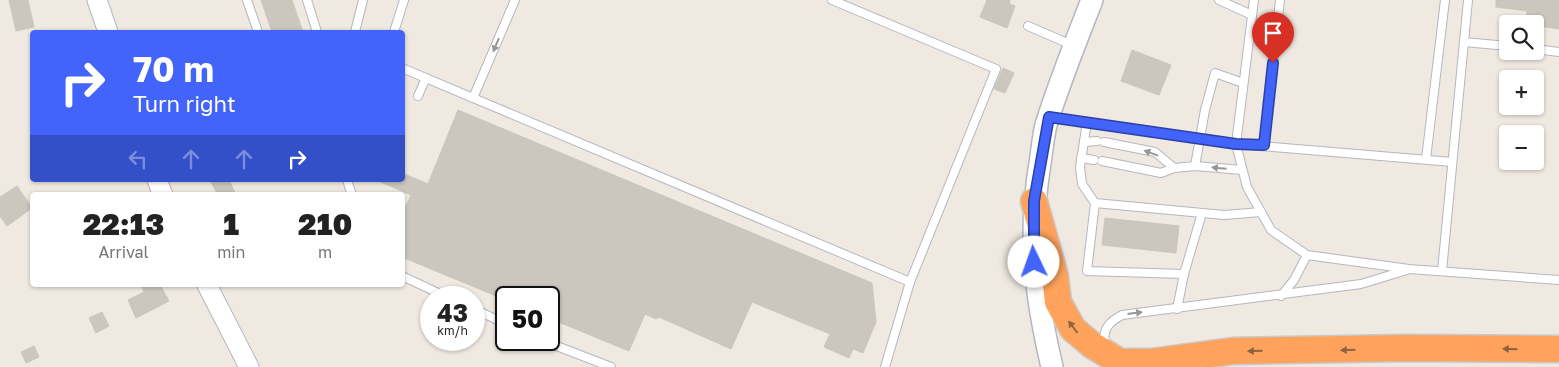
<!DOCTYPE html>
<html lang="en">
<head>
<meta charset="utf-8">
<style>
  :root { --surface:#fff; --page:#f6f6f6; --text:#222; --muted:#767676 }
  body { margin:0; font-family:"Golos Text",sans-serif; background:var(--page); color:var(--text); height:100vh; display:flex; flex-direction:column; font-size:19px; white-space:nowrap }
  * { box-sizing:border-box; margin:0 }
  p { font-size:16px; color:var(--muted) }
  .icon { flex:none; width:28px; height:28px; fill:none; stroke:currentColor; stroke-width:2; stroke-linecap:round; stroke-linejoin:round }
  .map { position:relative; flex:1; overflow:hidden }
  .details { position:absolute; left:30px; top:192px; width:375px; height:95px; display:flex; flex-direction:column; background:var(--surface); border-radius:5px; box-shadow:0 1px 4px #0004 }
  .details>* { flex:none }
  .guide { position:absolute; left:30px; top:30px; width:375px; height:152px; border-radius:5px; box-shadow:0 1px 4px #0004; background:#4264fb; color:#fff; overflow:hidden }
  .buttons { position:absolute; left:1499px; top:15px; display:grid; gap:10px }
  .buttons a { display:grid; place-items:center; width:45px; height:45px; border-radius:5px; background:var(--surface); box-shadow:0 1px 4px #0004; font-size:25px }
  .speed { position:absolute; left:420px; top:286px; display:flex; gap:10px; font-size:25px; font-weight:700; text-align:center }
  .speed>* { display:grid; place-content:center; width:65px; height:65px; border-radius:50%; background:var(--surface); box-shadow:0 1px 4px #0004; line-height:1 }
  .speed small { font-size:12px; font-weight:400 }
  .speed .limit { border:2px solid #111; border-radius:8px; background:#fff; color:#111 }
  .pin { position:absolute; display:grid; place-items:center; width:42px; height:42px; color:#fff; margin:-51px -21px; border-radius:50% 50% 50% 0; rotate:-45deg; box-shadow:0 0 5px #0007 }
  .pin .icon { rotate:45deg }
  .me { position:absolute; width:55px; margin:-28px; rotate:357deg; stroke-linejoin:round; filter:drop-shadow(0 0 4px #0008) }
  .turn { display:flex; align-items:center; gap:18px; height:105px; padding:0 20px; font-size:22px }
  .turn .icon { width:65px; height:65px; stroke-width:2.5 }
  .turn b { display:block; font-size:35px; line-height:42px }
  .lanes { display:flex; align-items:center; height:48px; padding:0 20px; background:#0003; justify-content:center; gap:25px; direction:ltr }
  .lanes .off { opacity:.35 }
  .eta { display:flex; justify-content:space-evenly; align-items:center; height:85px; text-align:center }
  .eta b { font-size:30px; font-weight:800; line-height:35px }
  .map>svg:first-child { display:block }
  .building { fill:#cbc7bf; stroke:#cbc5ba }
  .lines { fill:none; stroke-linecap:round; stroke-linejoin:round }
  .service-casing { stroke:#b4b7c1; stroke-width:10 }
  .tertiary-casing { stroke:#b4b7c1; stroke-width:21 }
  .secondary-casing { stroke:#b4b7c1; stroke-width:24 }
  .motorway-casing { stroke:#c9c9c9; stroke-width:29 }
  .service { stroke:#fff; stroke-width:8 }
  .tertiary { stroke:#fff; stroke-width:19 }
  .secondary { stroke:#fff; stroke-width:21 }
  .motorway { stroke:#ffa35c; stroke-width:26 }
  .oneway { fill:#969696 }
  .oneway2 { fill:#8c6343 }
  .route-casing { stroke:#2b41a3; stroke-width:12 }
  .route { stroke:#4264fb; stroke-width:9 }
</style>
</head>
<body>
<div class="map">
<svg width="1559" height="367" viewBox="0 0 1559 367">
  <rect width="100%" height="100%" fill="#efe9e1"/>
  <g class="building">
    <polygon points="9,0 28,0 34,27 16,31"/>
    <polygon points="261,0 292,0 303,32 272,32"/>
    <polygon points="987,0 1010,0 1009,4 1015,6 1007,28 980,17"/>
    <polygon points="1496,0 1559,0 1559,29 1526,24 1527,11 1496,7"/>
    <polygon points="1132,50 1171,65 1159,95 1121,81"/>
    <polygon points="1003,68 1014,73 1005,93 994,89"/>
    <polygon points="458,110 872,283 876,322 863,353 853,349 849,358 824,347 830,334 752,302 731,349 659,317 656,319 645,314 629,351 549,318 549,298 506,298 506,300 402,257 402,215 411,195 376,180 402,180 402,173 428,184"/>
    <polygon points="210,180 229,180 236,195 218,195"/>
    <polygon points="17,186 32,208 7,226 0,216 0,197"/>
    <polygon points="1105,218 1179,226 1176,253 1102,245"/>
    <polygon points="141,285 160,285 169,301 136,318 128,300 144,292"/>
    <polygon points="102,312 109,326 96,333 89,318"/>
    <polygon points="34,346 39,357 26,363 21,352"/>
  </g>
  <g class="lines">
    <defs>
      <g id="service">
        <polyline points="247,0 258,32"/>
        <polyline points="307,0 317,32"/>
        <polyline points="832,0 996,69 910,282 885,367"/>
        <polyline points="1219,0 1252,15"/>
        <polyline points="1254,0 1236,144 1247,187 1271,230 1307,255 1409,269 1559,280"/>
        <polyline points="1028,26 1072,45"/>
        <polyline points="355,32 363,0"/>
        <polyline points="394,32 404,0"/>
        <polyline points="1464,42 1508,46"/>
        <polyline points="1535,49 1559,52"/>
        <polyline points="402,68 910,282"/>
        <polyline points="418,96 426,78"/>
        <polyline points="473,98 515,0"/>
        <polyline points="1051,117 1236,144 1452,162"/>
        <polyline points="1087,122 1080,167 1082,184 1095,203 1087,271 1184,274 1177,309"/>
        <polyline points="1084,142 1097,141"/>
        <polyline points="1104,142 1155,152 1174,168 1195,166 1242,170"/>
        <polyline points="1264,145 1280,0"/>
        <polyline points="1081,158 1094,160"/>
        <polyline points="1426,159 1445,0"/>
        <polyline points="1102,161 1161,173 1174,168"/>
        <polyline points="1195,166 1205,110 1215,73 1243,83"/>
        <polyline points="347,180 352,195"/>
        <polyline points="1095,203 1224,215 1261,212"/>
        <polyline points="1442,271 1468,0"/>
        <polyline points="1184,274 1202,213"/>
        <polyline points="402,276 449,298"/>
        <polyline points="1281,296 1294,280 1307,255"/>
        <polyline points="474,309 506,324"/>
        <polyline points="541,340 611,367"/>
        <path d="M 1105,345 C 1102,329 1109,322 1122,315 L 1361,284 L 1407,270"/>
      </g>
      <g id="tertiary">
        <polyline points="97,0 108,32"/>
        <polyline points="157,180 163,195"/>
        <polyline points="207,285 249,367"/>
      </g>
      <path id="secondary" d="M 1052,367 C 1035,294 1028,237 1040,163 C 1042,151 1043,137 1046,125 C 1059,83 1076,41 1092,0"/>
      <polyline id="motorway" points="1034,201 1055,276 1058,302 1073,329 1092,345 1120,362 1151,362 1233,351 1405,348 1559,349"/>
    </defs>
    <use href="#service" class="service-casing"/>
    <use href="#tertiary" class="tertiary-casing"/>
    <use href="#secondary" class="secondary-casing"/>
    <use href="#motorway" class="motorway-casing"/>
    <use href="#service" class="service"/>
    <use href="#tertiary" class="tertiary"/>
    <use href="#secondary" class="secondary"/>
    <use href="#motorway" class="motorway"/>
  </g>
  <defs><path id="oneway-solid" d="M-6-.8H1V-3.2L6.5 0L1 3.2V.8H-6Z" transform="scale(1.25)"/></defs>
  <g class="oneway">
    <use href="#oneway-solid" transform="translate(496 45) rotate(113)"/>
    <use href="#oneway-solid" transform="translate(1151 153) rotate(-160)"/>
    <use href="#oneway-solid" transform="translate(1219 168) rotate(-175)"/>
    <use href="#oneway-solid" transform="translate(1135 313) rotate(-7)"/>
  </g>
  <g class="oneway2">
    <use href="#oneway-solid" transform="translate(1073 327) rotate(-127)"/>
    <use href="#oneway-solid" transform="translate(1510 349) rotate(-179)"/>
    <use href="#oneway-solid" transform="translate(1348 350) rotate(179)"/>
    <use href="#oneway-solid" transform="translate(1255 351) rotate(179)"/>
  </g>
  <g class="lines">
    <defs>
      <polyline id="route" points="1034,262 1034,201 1049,117 1236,144 1264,145 1273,63"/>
    </defs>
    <use href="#route" class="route-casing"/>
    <use href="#route" class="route"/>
  </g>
</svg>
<div class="buttons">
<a><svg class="icon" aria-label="search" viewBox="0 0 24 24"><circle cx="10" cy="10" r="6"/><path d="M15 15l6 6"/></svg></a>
<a>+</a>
<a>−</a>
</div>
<div class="speed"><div>43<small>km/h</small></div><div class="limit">50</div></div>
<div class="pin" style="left:1273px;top:63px;background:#d93025"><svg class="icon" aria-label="arrive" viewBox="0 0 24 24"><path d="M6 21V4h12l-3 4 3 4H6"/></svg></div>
<svg class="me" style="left:1034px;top:262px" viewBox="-20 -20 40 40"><circle r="19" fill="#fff"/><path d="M0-13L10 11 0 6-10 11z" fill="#4264fb"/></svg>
<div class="guide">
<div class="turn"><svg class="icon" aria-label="right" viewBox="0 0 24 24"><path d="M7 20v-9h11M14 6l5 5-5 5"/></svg><div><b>70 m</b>Turn right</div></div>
<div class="lanes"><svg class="icon off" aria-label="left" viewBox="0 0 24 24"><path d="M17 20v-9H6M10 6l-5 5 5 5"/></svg><svg class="icon off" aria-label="ahead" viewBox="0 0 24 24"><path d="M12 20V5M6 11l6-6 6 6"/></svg><svg class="icon off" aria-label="ahead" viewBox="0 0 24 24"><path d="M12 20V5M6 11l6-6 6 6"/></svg><svg class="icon" aria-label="right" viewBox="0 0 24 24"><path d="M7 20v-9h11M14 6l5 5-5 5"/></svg></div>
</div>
<section class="details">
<div class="eta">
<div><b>22:13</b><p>Arrival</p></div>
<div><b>1</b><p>min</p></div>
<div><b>210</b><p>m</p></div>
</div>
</section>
</div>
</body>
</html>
